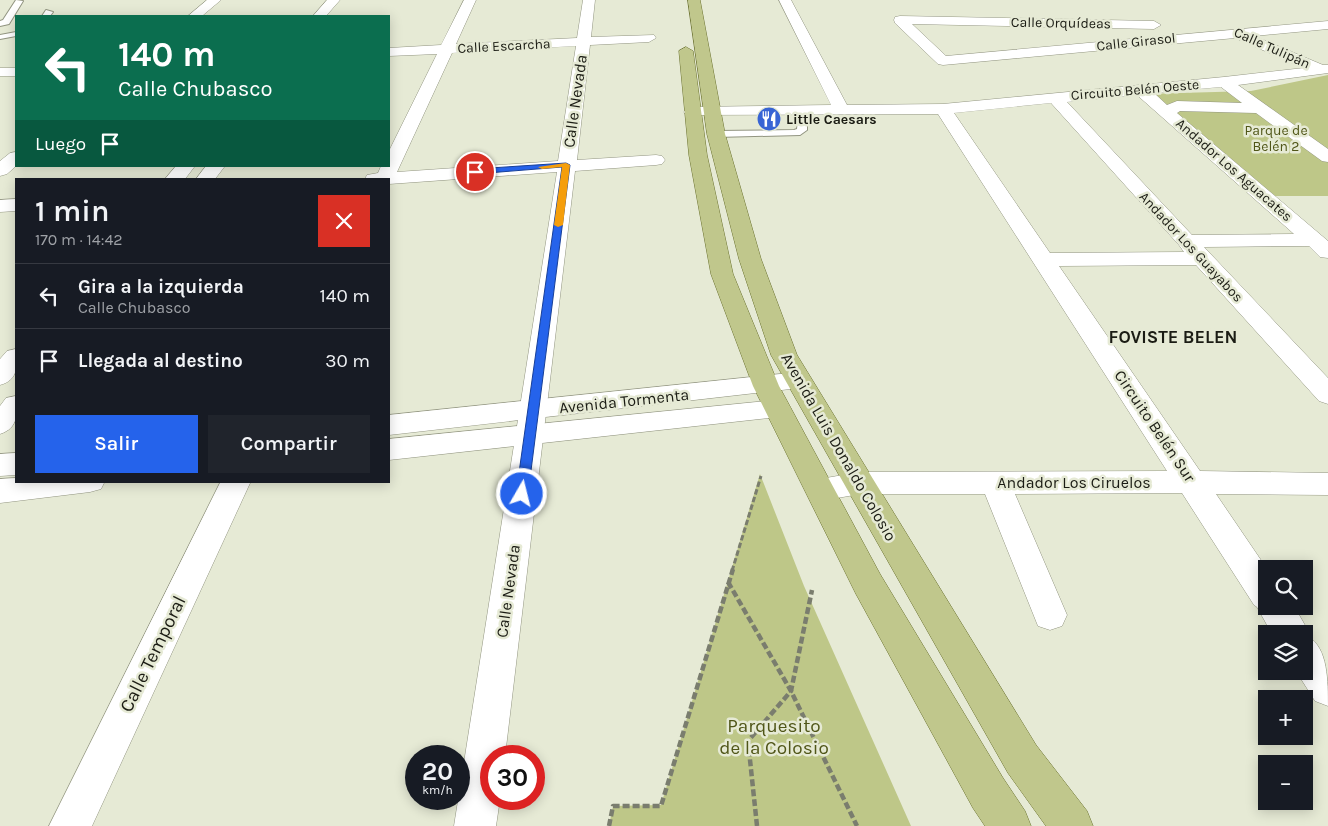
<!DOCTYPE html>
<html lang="es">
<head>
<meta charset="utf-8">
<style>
  :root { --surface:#171b24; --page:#20242c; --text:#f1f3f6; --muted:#9ea1a6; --line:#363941; --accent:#2563eb }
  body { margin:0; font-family:Karla,sans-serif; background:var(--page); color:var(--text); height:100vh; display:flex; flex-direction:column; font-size:19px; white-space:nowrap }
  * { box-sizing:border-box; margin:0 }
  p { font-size:16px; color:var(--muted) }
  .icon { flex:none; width:28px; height:28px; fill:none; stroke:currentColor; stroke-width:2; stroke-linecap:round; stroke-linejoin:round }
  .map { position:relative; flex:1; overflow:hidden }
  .sheet { position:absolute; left:15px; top:178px; width:375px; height:305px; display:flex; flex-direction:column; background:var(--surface); border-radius:0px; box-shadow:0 2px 12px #0003 }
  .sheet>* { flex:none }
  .guide { position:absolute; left:15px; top:15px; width:375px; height:152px; border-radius:0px; box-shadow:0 2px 12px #0003; background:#0b6e4f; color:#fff; overflow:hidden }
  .controls { position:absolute; left:1258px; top:560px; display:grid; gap:10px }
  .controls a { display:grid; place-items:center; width:55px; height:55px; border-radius:0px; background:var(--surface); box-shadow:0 2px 12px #0003; font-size:25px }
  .speed { position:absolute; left:405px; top:745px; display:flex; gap:10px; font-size:25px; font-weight:700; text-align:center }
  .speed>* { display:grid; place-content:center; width:65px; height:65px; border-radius:50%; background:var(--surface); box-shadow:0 2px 12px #0003; line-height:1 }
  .speed small { font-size:12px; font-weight:400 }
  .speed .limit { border:8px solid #d22; background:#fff; color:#111 }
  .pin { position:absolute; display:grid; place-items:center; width:42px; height:42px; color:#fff; margin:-21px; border:2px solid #fff; border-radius:50%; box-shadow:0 1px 5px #0007 }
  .me { position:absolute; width:55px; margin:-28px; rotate:8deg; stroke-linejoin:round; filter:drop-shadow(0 0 4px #0008) }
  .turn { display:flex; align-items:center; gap:18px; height:105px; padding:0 20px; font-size:22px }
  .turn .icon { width:65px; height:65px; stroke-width:2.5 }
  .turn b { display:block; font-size:35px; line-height:42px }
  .then { display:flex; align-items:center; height:48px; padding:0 20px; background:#0003; gap:10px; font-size:19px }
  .round { display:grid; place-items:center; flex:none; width:52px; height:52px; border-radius:0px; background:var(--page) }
  .headline { display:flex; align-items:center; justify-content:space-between; height:85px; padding:0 20px }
  h1 { font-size:30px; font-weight:600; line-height:38px }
  .button { display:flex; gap:10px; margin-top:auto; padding:10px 20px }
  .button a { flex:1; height:58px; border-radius:0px; background:var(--accent); color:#fff; font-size:20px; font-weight:600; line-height:58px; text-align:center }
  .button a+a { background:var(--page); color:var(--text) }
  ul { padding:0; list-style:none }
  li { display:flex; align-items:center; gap:15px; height:65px; padding:0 20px; border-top:1px solid var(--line) }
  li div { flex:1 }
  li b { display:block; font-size:19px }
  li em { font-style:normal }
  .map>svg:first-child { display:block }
  .green { fill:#bec788 }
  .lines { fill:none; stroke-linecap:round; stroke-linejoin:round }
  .service-casing { stroke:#929581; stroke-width:2 }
  .minor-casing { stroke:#929581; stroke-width:1 }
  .tertiary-casing { stroke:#929581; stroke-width:1 }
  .primary-casing { stroke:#6b7230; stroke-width:1 }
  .path-far1 { stroke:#7a7d6e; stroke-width:3; stroke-dasharray:5.5 2.5; stroke-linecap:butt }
  .path { stroke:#7a7d6e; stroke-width:4.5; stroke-dasharray:7 3; stroke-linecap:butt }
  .service { fill:#fff; fill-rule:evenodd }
  .minor { fill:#fff; fill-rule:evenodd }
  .tertiary { fill:#fff; fill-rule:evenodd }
  .primary { fill:#c0c78c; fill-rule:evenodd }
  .route { fill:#2563eb; stroke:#184099 }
  .slow { fill:#f59e0b }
  .labels { text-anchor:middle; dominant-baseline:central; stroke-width:5; stroke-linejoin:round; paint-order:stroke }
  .far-street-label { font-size:14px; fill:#1b1c14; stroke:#e6ead5 }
  .far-poi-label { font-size:14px; font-weight:bold; fill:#1b1c14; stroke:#e6ead5; text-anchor:start }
  .far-park-label { font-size:14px; fill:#505618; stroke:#e6ead5 }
  .street-label { font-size:16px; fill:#1b1c14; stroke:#e6ead5 }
  .neighbourhood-label { font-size:18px; font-weight:bold; fill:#1b1c14; stroke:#e6ead5 }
  .near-street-label { font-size:19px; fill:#1b1c14; stroke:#e6ead5 }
  .near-park-label { font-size:19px; fill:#505618; stroke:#e6ead5 }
</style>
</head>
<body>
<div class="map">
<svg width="1328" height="826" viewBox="0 0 1328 826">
  <rect width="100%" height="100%" fill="#e6ead5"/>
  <g class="green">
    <polygon points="1328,75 1328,196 1264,196 1144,94 1251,91"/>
    <polygon points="760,474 804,586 911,826 609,826 613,806 661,805"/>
  </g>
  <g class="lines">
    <defs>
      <g id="service">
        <polygon points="16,0 23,1 9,24 0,26 0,21 3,20"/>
        <polygon points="46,10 53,12 50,16 42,16"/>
        <polygon points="16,32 16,36 0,39 0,35"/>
        <polygon points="799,109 807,111 807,130 800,135 716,137 711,134 716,131 794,130 797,129"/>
      </g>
      <g id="minor">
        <polygon points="207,0 221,0 202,16 188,16"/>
        <polygon points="327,0 340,0 326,16 313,16"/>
        <path d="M 464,0 L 476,0 L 456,44 L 577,38 L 583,0 L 595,0 L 591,37 L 654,35 L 656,38 L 649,42 L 590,45 L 577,160 L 656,155 L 662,156 L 665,160 L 662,164 L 656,165 L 575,171 L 505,756 L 491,756 L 491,799 L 500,799 L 496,826 L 454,826 L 557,172 L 389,184 L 389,179 L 365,179 L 367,175 L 378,173 L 381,166 L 389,166 L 389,151 L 437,54 L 389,56 L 389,48 L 441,45 ZM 576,46 L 558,161 L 397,172 L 452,53 Z"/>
        <path d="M 779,0 L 791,0 L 847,105 L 943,104 L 1224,77 L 1304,68 L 1235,38 L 943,65 L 938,64 L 895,23 L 894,20 L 895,17 L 900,16 L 1154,21 L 1161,25 L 1154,29 L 912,24 L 946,56 L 1328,21 L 1328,29 L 1254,36 L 1323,65 L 1328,65 L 1328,73 L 1238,85 L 1328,149 L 1328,162 L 1322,161 L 1256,113 L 1180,111 L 1177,113 L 1328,241 L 1328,258 L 1320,257 L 1309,246 L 1204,247 L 1328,378 L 1328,404 L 1319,401 L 1196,265 L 1059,266 L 1200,471 L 1328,473 L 1328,495 L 1216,494 L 1267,569 L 1266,606 L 1294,606 L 1310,634 L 1308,637 C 1328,647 1328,682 1328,706 L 1315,701 L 1296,671 L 1304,671 L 1304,634 L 1272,634 L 1257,607 L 1254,605 L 1182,493 L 1015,494 L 1067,615 L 1062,626 L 1050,630 L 1038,626 L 985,494 L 860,494 L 820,501 L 809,497 L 805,489 L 809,481 L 860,472 L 1167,471 L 938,114 L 686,115 L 684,112 L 686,109 L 692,107 L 831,105 ZM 1221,87 L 1242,103 L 1177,101 L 1167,105 L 1154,93 ZM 1137,95 L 1294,234 L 1192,235 L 1067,102 ZM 1051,103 L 1179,245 L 1184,252 L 1050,253 L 954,113 Z"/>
        <rect x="0" y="68" width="16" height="8"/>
        <polygon points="16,152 16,166 7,174 0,176 0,161 10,153"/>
        <polygon points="176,166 195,166 185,179 165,179"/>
        <polygon points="206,166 225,166 215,179 196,179"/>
        <polygon points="16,199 16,211 0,212 0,200"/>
        <path d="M 16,349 C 17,365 19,380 0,385 L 0,359 L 7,351 Z"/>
        <path d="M 16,396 C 17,413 19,428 0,434 L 0,406 L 6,398 Z"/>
        <polygon points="221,481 251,481 92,826 49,826"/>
      </g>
      <g id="tertiary">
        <polygon points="799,372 808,375 812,381 808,387 389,435 389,415"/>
        <polygon points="777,400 787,402 791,409 787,416 389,460 389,439"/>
        <polygon points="16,453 16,475 0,476 0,454"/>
        <polygon points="16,478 16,481 105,481 101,489 90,492 0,503 0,479"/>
      </g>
      <g id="primary">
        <polygon points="688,0 700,0 725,134 761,259 797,355 1036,745 1087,811 1093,826 1046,826 1008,773 771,355 739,259 707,134"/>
        <polygon points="686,47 693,51 707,155 733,274 779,386 880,574 1003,778 1025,811 1031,826 985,826 973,808 856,594 753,386 711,274 689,155 679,51"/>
      </g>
    </defs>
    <use href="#service" class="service-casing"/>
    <use href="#minor" class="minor-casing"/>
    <use href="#tertiary" class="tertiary-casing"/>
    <use href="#primary" class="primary-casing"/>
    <polyline class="path-far1" points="732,571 761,476"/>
    <g class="path">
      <polyline points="728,582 791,691 857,826"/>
      <polyline points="609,826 613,806 661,806 733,569"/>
      <polyline points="757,826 748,741 791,691 812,590"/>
    </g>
    <use href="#service" class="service"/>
    <use href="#minor" class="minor"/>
    <use href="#tertiary" class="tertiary"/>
    <use href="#primary" class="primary"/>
  </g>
  <polygon class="route" points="566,163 570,165 528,494 522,498 516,494 562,167 475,174 471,172 475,169"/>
  <polygon class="slow" points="566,163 570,165 563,225 558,227 554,225 562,167 542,169 538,167"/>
  <defs>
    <symbol id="restaurant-disc" viewBox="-11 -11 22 22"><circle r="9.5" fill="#3864d4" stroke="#e6ead5"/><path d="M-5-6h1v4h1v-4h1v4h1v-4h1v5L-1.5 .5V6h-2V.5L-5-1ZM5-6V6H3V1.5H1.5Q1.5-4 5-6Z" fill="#fff"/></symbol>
  </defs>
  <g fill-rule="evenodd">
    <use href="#restaurant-disc" x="755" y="105" width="28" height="28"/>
  </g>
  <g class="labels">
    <g class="far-street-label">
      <text transform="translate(1061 23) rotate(1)">Calle Orquídeas</text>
      <text transform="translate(1136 42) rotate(-6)">Calle Girasol</text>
      <text transform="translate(504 46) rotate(-3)">Calle Escarcha</text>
      <text transform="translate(1272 48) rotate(24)">Calle Tulipán</text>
      <text transform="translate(1135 90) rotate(-5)">Circuito Belén Oeste</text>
      <text transform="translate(1234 170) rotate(41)">Andador Los Aguacates</text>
      <text transform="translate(1191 247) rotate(47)">Andador Los Guayabos</text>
    </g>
    <g class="far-poi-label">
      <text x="786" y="119">Little Caesars</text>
    </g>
    <g class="far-park-label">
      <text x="1276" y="130">Parque de<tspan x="1276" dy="16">Belén 2</tspan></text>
    </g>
    <g class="street-label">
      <text transform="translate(575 101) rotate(-82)">Calle Nevada</text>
      <text transform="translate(624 401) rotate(-6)">Avenida Tormenta</text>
      <text transform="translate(1155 426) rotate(56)">Circuito Belén Sur</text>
      <text transform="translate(839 447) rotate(60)">Avenida Luis Donaldo Colosio</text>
      <text x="1074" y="482">Andador Los Ciruelos</text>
      <text transform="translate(508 591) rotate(-82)">Calle Nevada</text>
    </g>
    <g class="neighbourhood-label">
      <text x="1173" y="337">FOVISTE BELEN</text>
    </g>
    <g class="near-street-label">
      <text transform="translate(153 654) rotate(-64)">Calle Temporal</text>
    </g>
    <g class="near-park-label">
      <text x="774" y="726">Parquesito<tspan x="774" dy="22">de la Colosio</tspan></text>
    </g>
  </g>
</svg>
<div class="controls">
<a><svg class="icon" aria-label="search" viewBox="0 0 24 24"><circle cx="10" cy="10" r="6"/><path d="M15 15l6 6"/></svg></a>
<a><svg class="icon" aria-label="layers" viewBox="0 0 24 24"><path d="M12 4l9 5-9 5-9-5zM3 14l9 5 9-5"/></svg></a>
<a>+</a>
<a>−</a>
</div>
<div class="speed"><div>20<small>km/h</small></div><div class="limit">30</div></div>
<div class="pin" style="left:475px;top:172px;background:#d93025"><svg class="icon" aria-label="arrive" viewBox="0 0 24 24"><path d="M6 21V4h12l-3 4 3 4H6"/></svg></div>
<svg class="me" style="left:522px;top:494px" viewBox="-20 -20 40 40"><circle r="17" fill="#2563eb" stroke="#fff" stroke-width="3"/><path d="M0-11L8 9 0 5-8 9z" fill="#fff"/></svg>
<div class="guide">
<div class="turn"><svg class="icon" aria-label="left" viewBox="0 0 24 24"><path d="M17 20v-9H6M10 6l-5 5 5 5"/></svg><div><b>140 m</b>Calle Chubasco</div></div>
<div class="then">Luego<svg class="icon" aria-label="arrive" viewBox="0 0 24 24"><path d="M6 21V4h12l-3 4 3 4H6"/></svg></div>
</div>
<section class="sheet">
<div class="headline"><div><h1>1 min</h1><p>170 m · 14:42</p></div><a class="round" style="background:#d93025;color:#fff"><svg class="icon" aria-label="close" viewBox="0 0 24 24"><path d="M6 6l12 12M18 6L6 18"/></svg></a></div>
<ul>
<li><svg class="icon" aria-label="left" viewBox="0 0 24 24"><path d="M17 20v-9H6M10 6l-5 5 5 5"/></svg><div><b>Gira a la izquierda</b><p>Calle Chubasco</p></div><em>140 m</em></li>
<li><svg class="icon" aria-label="arrive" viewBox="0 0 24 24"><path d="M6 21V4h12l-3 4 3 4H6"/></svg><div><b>Llegada al destino</b></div><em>30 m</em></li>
</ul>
<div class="button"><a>Salir</a><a>Compartir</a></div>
</section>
</div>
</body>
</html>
